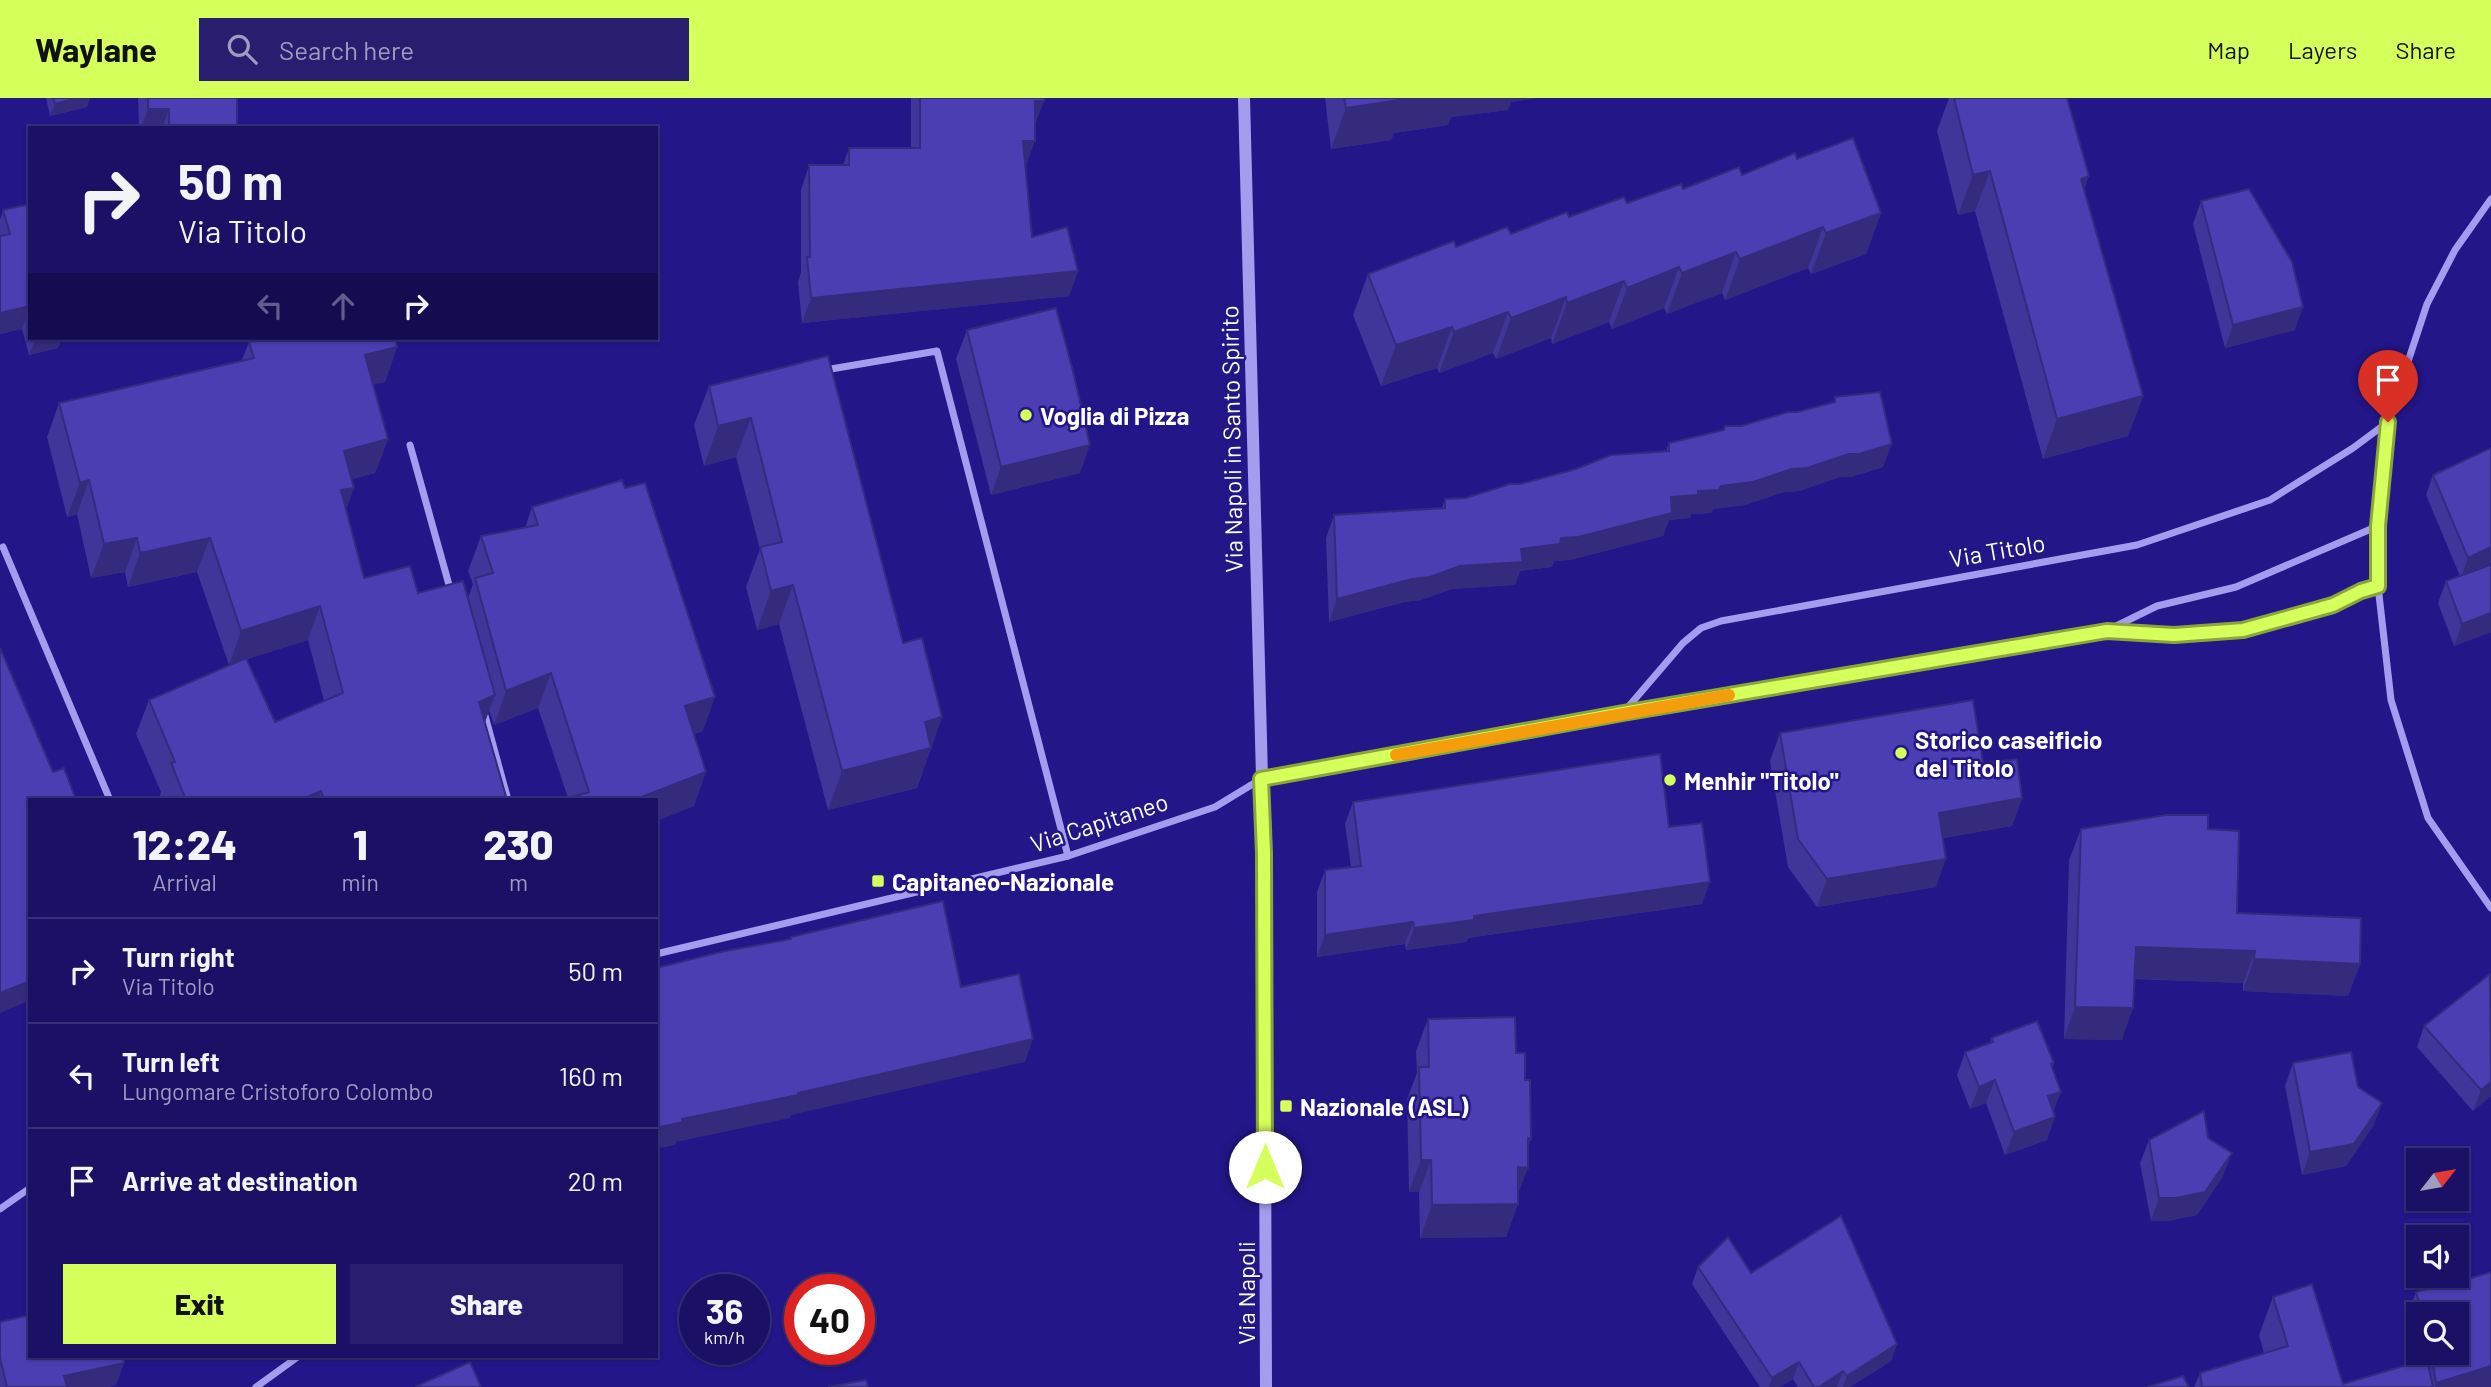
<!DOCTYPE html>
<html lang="en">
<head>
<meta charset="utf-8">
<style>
  :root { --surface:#1a1066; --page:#271e6f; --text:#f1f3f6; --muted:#9f9dbf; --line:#38307a; --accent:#d5ff5a }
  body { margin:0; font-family:Barlow,sans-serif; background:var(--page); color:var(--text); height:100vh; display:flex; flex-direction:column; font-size:26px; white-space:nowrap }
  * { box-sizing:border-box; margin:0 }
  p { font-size:23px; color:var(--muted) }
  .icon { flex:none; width:38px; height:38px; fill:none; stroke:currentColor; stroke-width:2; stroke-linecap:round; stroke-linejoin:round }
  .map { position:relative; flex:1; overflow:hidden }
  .drawer { position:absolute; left:28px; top:700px; width:630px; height:560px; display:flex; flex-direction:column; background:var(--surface); border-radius:0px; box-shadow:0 2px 5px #0004,0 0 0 2px var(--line) }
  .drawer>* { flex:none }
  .top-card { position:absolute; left:28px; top:28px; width:630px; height:214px; border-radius:0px; box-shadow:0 2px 5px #0004,0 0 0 2px var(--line); background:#1a1066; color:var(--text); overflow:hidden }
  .needle { width:46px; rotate:59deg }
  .controls { position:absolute; left:2406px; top:1050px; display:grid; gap:14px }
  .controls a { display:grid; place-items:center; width:63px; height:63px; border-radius:0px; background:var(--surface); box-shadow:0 2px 5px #0004,0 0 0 2px var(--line); font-size:35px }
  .speed { position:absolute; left:679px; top:1176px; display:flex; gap:14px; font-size:35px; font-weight:700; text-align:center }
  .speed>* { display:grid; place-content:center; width:91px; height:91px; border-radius:50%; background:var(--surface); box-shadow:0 2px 5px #0004,0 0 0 2px var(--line); line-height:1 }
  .speed small { font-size:18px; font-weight:400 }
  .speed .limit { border:10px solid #d22; background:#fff; color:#111 }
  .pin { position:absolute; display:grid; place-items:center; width:60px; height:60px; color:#fff; margin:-72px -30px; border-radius:50% 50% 50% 0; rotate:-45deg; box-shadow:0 0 7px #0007 }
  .pin .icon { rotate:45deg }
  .me { position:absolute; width:77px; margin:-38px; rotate:0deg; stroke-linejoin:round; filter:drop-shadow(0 0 5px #0008) }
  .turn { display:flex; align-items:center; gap:24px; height:147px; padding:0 35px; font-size:32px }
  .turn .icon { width:91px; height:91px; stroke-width:2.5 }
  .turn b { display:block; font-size:49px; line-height:60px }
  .lanes { display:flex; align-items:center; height:66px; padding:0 35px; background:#0003; justify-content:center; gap:35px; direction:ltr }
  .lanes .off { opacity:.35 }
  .eta { display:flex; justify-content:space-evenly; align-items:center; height:119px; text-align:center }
  .eta b { font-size:42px; font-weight:800; line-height:49px }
  .button { display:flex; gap:14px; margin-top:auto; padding:14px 35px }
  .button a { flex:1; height:80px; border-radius:0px; background:var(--accent); color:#111; font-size:28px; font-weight:800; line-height:80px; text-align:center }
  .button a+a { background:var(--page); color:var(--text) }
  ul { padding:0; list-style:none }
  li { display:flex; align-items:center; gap:21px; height:105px; padding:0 35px; border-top:2px solid var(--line) }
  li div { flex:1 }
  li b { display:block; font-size:26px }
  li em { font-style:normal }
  header { display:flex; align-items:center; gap:42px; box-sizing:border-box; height:98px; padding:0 35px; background:var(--accent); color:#111 }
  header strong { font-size:33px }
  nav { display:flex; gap:38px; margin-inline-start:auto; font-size:24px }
  .search { width:490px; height:63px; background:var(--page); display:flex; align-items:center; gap:18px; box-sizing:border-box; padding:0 24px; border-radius:0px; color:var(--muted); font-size:26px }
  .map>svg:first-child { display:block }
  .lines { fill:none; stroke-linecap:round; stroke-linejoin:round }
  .minor { stroke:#a49dee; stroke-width:7 }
  .tertiary { stroke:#a49dee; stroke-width:12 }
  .wall { fill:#403599; fill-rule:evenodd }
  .shaded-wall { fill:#342b7d }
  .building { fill:#4a3eb2; stroke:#342b7d; stroke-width:2 }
  .route-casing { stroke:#8aa63a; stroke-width:18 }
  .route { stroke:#d5ff5a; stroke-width:12 }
  .slow { stroke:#f59e0b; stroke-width:12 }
  .poi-dot { fill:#d5ff5a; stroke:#221688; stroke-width:2.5 }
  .labels { text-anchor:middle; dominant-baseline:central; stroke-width:5; stroke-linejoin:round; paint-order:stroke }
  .poi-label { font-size:24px; font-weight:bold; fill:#fff; stroke:#221688; text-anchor:start }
  .street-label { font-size:24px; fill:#fff; stroke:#221688 }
</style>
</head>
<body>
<header>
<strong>Waylane</strong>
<div class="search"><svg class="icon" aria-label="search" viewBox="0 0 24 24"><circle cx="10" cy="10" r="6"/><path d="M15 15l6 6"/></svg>Search here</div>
<nav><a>Map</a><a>Layers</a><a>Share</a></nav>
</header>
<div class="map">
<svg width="2491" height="1289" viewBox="0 0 2491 1289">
  <rect width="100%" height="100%" fill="#221688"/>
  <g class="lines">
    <g class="minor">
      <polyline points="2491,101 2455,152 2427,206 2388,324 2378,428 2378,488 2391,602 2428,720 2491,810"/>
      <polyline points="825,272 937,253 1068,758"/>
      <polyline points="410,347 451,494"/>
      <polyline points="3,449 110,702"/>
      <polyline points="2108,532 2157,508 2236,489 2378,428"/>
      <polyline points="484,614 508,702"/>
      <polyline points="1623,615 1683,545 1701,530 1721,523 2137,447 2270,402 2353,350 2388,324"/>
      <polyline points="656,856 1068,758 1215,709 1261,681 1623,615 2107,533 2174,537 2243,532 2333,507 2361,493 2378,488"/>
      <polyline points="0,1111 30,1090"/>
      <polyline points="256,1289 299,1258"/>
    </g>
    <polyline class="tertiary" points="1244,0 1264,755 1266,1289"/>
  </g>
  <g class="wall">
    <polygon points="46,0 90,0 87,9 50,18"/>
    <polygon points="138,0 237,0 237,30 139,30"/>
    <polygon points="911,0 1044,0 1035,27 1035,43 1025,68 1032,139 1078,173 1069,198 802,225 798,184 801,174 801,92 809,67 843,67 849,50 911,50"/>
    <polygon points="1325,0 1537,0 1511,4 1508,12 1451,19 1448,27 1394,35 1391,42 1331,51"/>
    <polygon points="1949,0 2067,0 2089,78 2084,91 2143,298 2128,338 2043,361 1975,113 1958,117 1937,33"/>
    <polygon points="1797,61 1881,115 1866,156 1811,176 1808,170 1725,202 1722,195 1667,216 1664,210 1612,231 1609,224 1552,246 1551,240 1496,261 1493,255 1439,275 1437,270 1381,288 1353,217 1368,176 1456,149 1511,136 1569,119 1683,91 1742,77"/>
    <polygon points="2201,103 2295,232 2225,250 2193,126"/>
    <polygon points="30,106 30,240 62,240 58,250 29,257 22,231 0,236 0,122 3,112"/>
    <polygon points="967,232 1080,375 991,397 956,261"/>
    <path d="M 249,244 L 397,249 L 385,284 L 373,286 L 388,341 L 375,375 L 352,381 L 346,412 L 364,480 L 418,495 L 468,500 L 473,486 L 468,473 L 481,438 L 525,430 L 532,409 L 703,633 L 694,636 L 694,708 L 656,723 L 656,702 L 568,700 L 538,610 L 494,627 L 489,612 L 485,624 L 507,702 L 159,702 L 159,700 L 161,694 L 136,636 L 149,602 L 229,567 L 197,474 L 128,489 L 125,474 L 91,480 L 77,416 L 67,419 L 47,339 L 59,305 L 242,262 ZM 308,542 L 324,603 L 275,624 L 247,561 Z"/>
    <polygon points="828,258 903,545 942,619 917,690 828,712 779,526 757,532 746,489 760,451 736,359 704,368 694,327 709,288"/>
    <polygon points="1835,299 1883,369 1851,379 1840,379 1799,393 1784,394 1745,407 1713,411 1711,415 1691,416 1690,420 1669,422 1663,438 1570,462 1554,463 1552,469 1520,473 1515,487 1451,491 1421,502 1404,504 1329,524 1326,440 1334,417 1442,410 1445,401 1466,400 1520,386 1666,353 1669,345 1723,332 1725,328 1741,328 1834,304"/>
    <polygon points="2491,350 2491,465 2475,472 2491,469 2491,534 2454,548 2438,505 2446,483 2460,478 2426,397 2433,377"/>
    <polygon points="1780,635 1983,665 2022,700 2012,728 1943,740 1936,789 1817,809 1788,769 1770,663"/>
    <polygon points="1353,704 1669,729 1702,806 1468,840 1466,844 1406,852 1405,846 1317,859 1317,794 1325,772 1351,769 1345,726"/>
    <polygon points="2081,731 2208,731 2237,815 2360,866 2348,898 2243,893 2243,885 2135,881 2122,942 2064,941 2069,762"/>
    <polygon points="1428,921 1516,955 1525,982 1531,1041 1528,1049 1518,1097 1518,1106 1506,1139 1420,1140 1419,1094 1409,1094 1407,1001 1417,975 1416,953"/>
    <polygon points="2424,928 2491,998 2473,1013 2417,949"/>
    <polygon points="1991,940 2054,965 2052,970 2053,1014 2047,1042 2005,1057 1986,1005 1970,1011 1957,977 1965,954 1990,945"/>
    <polygon points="2293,965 2358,989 2382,1005 2373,1028 2346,1068 2302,1077 2285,988"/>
    <polygon points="2208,1040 2223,1078 2197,1117 2168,1123 2151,1123 2140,1065 2149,1042"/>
    <polygon points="1698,1169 1751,1175 1897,1246 1891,1263 1850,1289 1798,1289 1793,1281 1780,1289 1760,1289 1692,1186"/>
    <path d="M 2465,1182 L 2491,1289 L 2194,1289 L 2200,1275 L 2264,1255 L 2259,1237 L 2273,1199 L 2343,1286 L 2420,1263 L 2407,1218 L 2416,1194 ZM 2418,1216 L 2457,1216 L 2457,1255 L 2418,1255 Z"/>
    <polygon points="0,1224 124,1265 116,1287 109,1289 0,1289"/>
  </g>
  <g class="shaded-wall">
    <polygon points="78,0 90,0 87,9 50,18 55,6"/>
    <polygon points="1403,0 1537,0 1511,4 1508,12 1451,19 1448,27 1394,35 1391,42 1331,51 1346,10"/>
    <polygon points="1035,3 1044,3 1035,27"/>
    <polygon points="148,11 169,11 162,30 141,30"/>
    <polygon points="1023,43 1035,43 1026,68 1014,68"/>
    <polygon points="1990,73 1975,113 1958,117 1973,77"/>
    <polygon points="2089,78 2074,119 2081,81"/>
    <polygon points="1881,115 1866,156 1811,176 1826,135"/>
    <polygon points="1823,129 1808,170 1725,202 1740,161"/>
    <polygon points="1736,154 1722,195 1667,216 1682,175"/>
    <polygon points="1679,169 1664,210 1612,231 1627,190"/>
    <polygon points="1078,173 1069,198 802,225 811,200"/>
    <polygon points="1624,183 1609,224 1552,246 1567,205"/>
    <polygon points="1566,199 1551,240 1496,261 1511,220"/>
    <polygon points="30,208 22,231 0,236 0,215"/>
    <polygon points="2303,209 2295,232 2225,250 2233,227"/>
    <polygon points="1508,214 1493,255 1439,275 1454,234"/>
    <polygon points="1452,229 1437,270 1381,288 1396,247"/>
    <polygon points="36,240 62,240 58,250 29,257"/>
    <polygon points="397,249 385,284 353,291 365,257"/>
    <polygon points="2143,298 2128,338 2043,361 2057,321"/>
    <polygon points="751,320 736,359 704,368 718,328"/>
    <polygon points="388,341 375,375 332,387 344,353"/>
    <polygon points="1892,346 1883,369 1851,379 1840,379 1799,393 1784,394 1745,407 1713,411 1711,415 1691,416 1690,420 1669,422 1663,438 1570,462 1554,463 1552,469 1520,473 1515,487 1451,491 1421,502 1404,504 1329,524 1337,501 1561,440 1671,399"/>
    <polygon points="1090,347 1080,375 991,397 1001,369"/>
    <polygon points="89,382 77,416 67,419 80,385"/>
    <polygon points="354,390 342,424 341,392"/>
    <polygon points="137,440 125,474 91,480 104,446"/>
    <polygon points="210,440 197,474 128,489 140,455"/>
    <polygon points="2491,449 2491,465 2461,479 2468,460"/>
    <polygon points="793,487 779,526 757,532 771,493"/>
    <polygon points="320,508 308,542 229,567 241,533"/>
    <polygon points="2491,515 2491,534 2454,548 2462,526"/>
    <polygon points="551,575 538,610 494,627 506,593"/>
    <polygon points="495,597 482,632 479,604"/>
    <polygon points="715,599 703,633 673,642 685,608"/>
    <polygon points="942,619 917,690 828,712 842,673 925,624"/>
    <polygon points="706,674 694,708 656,723 656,702 634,702"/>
    <polygon points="321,693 318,702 300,702"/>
    <polygon points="2022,700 2012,728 1929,743 1939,715"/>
    <polygon points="1946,761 1936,789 1817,809 1827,781"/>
    <polygon points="1710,784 1702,806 1468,840 1466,844 1406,852 1414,830 1474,818"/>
    <polygon points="1413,824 1405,846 1317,859 1325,837"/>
    <polygon points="2136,849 2255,853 2243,885 2125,880"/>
    <polygon points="2254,861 2360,866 2348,898 2243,893"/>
    <polygon points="30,883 30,902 0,915 0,895"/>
    <polygon points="2075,909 2133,910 2122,942 2064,941"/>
    <polygon points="1033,941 1025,964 791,1017 790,1020 676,1044 675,1047 656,1051 656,1030 682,1021"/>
    <polygon points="1995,982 1986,1005 1970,1011 1979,989"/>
    <polygon points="2491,984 2491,998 2473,1013 2481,992"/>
    <polygon points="2061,994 2052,1017 2048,998"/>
    <polygon points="2382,1005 2373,1028 2346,1068 2302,1077 2310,1054"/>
    <polygon points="2055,1019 2047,1042 2005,1057 2014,1034"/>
    <polygon points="1528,1040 1531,1041 1521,1069 1528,1070 1516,1102 1506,1102"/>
    <polygon points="2232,1055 2223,1078 2197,1117 2168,1123 2151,1123 2159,1100"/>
    <polygon points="1421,1062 1431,1062 1419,1094 1409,1094"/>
    <polygon points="1518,1106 1506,1139 1420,1140 1432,1107"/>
    <polygon points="1897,1246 1891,1263 1850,1289 1843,1289 1847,1278"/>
    <polygon points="1799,1264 1793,1281 1780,1289 1769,1289 1772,1280"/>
    <polygon points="124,1265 116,1287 109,1289 60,1289 64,1278"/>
    <polygon points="2491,1268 2491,1289 2435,1289 2436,1285"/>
    <polygon points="1843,1273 1837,1289 1819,1289"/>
  </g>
  <g class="building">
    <polygon points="53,0 78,0 55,6"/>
    <polygon points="148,0 237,0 237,30 169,30 169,11 148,11"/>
    <polygon points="920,0 1044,0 1044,3 1035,3 1035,43 1023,43 1032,139 1067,129 1078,173 811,200 807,159 810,159 809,67 849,67 849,50 920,50"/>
    <polygon points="1344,0 1406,0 1406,1 1346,10"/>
    <polygon points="1954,0 2067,0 2089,78 2081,81 2143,298 2057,321 1990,73 1973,77"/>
    <polygon points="1853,40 1881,115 1826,135 1823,129 1740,161 1736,154 1682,175 1679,169 1627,190 1624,183 1567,205 1566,199 1511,220 1508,214 1454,234 1452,229 1396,247 1368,176 1454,143 1456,149 1507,129 1511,136 1567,114 1569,119 1624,99 1627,105 1681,86 1683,91 1739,69 1742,77 1795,55 1797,61"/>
    <polygon points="2249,91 2292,164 2303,209 2233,227 2201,103"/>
    <polygon points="30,106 30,208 0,215 0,138 10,136 3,112"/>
    <polygon points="1056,210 1073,273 1090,347 1001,369 967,232"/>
    <polygon points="265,240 395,240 397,249 365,257 388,341 344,353 354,390 341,392 364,480 410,468 418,495 463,483 495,597 479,604 507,702 324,702 321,693 300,702 186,702 171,665 175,664 149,602 246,560 275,624 343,595 320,508 241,533 210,440 140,455 137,440 104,446 89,382 80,385 59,305 254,260 249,244"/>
    <polygon points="828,258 903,545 922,540 942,619 925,624 931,650 842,673 793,487 771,493 760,449 782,444 751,320 718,328 709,288"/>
    <polygon points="1880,294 1892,346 1859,356 1849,356 1807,370 1792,371 1753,384 1721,388 1719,392 1698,393 1698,397 1671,399 1672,415 1578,439 1561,440 1560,446 1521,451 1523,464 1460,468 1430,479 1412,481 1337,501 1334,417 1445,410 1445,401 1466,400 1510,386 1520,386 1576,371 1611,357 1669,353 1669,345 1724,332 1725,328 1741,328 1788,314 1797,314 1835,304 1835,299"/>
    <polygon points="2491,350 2491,449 2468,460 2433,377"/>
    <polygon points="622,382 625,390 645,385 715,599 685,608 706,674 634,702 560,702 589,694 551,575 506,593 475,480 493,475 481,438 538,427 532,409"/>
    <polygon points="2490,467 2491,469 2491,515 2462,526 2446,483"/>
    <polygon points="0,550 53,674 64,670 76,702 30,702 30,883 0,895"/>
    <polygon points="1973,602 1983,665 2017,661 2022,700 1939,715 1946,761 1827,781 1798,741 1780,635"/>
    <polygon points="1660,656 1669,729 1702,725 1710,784 1474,818 1474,822 1414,830 1413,824 1325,837 1325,772 1361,768 1353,704"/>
    <polygon points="2166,717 2208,717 2208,731 2239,733 2237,815 2361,820 2360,866 2254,861 2255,853 2136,849 2133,910 2075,909 2081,731"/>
    <polygon points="943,803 961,889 1019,876 1033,941 798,995 798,997 682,1021 683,1024 656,1030 656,870 725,853 791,841 791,839"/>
    <polygon points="2490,876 2491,984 2481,992 2424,928"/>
    <polygon points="1515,919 1516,955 1525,955 1525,982 1530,982 1531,1041 1528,1040 1528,1070 1518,1069 1518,1106 1432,1107 1431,1062 1421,1062 1419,969 1429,969 1428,921"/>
    <polygon points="2037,923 2054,965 2051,966 2061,994 2048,998 2055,1019 2014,1034 1995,982 1979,989 1965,954 1993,944 1991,940"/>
    <polygon points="2351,954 2358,989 2382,1005 2354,1046 2310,1054 2293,965"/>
    <polygon points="2204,1013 2208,1040 2232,1055 2205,1094 2176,1100 2159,1100 2149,1042"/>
    <polygon points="1841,1118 1897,1246 1847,1278 1843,1273 1819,1289 1814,1289 1799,1264 1772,1280 1698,1169 1728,1139 1751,1175"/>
    <polygon points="2491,1174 2491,1268 2436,1285 2431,1255 2457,1255 2457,1216 2422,1216 2416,1194 2464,1180 2465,1182"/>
    <polygon points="2312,1186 2343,1286 2427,1261 2433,1289 2202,1289 2200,1275 2288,1248 2273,1199"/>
    <polygon points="30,1217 30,1258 123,1258 124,1265 64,1278 67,1289 7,1289 0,1260 0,1224"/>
    <polygon points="470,1264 481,1289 415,1289"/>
    <polygon points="2183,1278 2189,1289 2147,1289"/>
    <polygon points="866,1282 868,1289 828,1289"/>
  </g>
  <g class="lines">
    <defs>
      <polyline id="route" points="1265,1069 1264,755 1261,681 1623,615 2107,533 2174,537 2243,532 2333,507 2361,493 2378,488 2378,428 2388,324"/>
    </defs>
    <use href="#route" class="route-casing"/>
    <use href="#route" class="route"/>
    <polyline class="slow" points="1396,657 1729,597"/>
  </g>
  <g class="poi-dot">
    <circle cx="1026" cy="317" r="7"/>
    <circle cx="1901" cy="655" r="7"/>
    <circle cx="1670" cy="682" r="7"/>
    <rect x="871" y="776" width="14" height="14" rx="3.5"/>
    <rect x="1279" y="1001" width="14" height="14" rx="3.5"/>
  </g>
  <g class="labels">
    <g class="poi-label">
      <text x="1040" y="317">Voglia di Pizza</text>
      <text x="1915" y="641">Storico caseificio<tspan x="1915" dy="28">del Titolo</tspan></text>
      <text x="1684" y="682">Menhir "Titolo"</text>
      <text x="892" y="783">Capitaneo-Nazionale</text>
      <text x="1300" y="1008">Nazionale (ASL)</text>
    </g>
    <g class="street-label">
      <text transform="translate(1231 341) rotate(-91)">Via Napoli in Santo Spirito</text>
      <text transform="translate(1997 452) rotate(-10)">Via Titolo</text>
      <text transform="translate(1099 724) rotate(-18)">Via Capitaneo</text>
      <text transform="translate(1245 1195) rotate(-90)">Via Napoli</text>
    </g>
  </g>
</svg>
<div class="controls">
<a><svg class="needle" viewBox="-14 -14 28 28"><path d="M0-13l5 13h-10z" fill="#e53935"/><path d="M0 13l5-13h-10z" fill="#9f9dbf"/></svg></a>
<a><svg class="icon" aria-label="sound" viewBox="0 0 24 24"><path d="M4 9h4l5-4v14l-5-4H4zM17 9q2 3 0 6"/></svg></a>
<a><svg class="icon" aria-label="search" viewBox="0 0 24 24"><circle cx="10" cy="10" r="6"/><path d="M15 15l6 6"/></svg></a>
</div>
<div class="speed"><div>36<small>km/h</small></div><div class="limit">40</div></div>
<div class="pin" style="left:2388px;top:324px;background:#d93025"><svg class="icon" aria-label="arrive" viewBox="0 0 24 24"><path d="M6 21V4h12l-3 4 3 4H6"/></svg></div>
<svg class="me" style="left:1265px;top:1069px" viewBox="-20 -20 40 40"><circle r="19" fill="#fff"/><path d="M0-13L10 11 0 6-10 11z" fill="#d5ff5a"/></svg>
<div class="top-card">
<div class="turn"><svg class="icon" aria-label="right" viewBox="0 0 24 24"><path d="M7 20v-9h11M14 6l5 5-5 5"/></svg><div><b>50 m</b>Via Titolo</div></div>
<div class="lanes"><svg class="icon off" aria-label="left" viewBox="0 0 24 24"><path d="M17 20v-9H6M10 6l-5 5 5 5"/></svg><svg class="icon off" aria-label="ahead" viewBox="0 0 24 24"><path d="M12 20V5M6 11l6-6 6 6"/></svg><svg class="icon" aria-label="right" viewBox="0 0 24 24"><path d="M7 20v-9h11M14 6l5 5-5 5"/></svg></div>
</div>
<section class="drawer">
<div class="eta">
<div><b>12:24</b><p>Arrival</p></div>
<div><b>1</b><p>min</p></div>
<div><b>230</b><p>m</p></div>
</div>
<ul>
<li><svg class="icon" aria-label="right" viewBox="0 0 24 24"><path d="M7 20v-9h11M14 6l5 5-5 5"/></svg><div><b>Turn right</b><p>Via Titolo</p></div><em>50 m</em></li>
<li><svg class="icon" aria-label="left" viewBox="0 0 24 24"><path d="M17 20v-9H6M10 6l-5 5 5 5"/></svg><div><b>Turn left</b><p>Lungomare Cristoforo Colombo</p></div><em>160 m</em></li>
<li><svg class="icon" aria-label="arrive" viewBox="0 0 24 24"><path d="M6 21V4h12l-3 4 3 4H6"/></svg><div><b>Arrive at destination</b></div><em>20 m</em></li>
</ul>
<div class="button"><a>Exit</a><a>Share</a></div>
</section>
</div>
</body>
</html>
